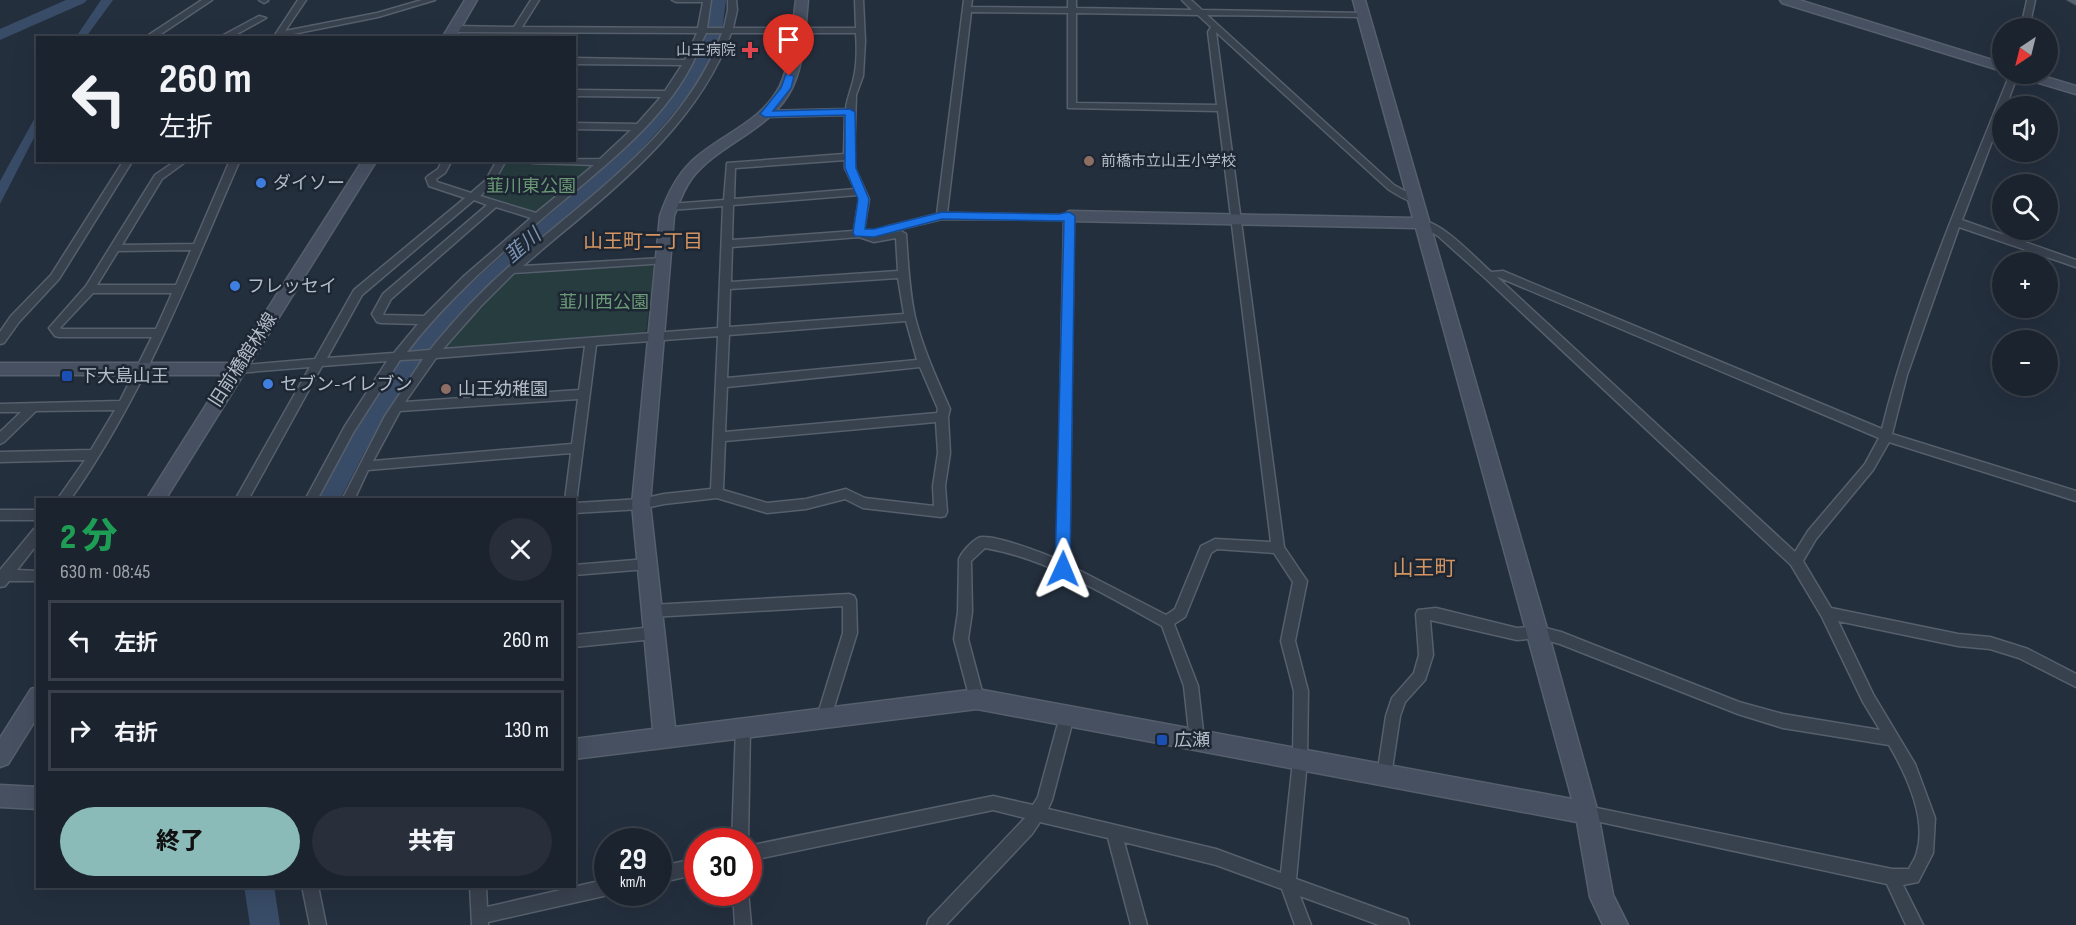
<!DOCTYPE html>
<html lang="ja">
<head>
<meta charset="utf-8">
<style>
  :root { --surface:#1b232e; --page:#282f3a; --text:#f1f3f6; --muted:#a0a4aa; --line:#39404a; --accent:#8bbbb9 }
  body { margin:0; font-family:"Sofia Sans Condensed","Noto Sans JP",sans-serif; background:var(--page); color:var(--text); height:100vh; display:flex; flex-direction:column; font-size:22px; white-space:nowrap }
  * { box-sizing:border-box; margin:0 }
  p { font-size:20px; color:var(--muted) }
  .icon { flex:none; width:33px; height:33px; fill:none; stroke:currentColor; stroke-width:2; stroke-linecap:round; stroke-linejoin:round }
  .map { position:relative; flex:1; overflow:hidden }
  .details { position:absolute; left:36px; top:498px; width:540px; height:390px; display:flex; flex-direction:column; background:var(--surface); border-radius:0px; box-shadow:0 6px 24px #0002,0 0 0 2px var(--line) }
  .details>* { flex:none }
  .guide { position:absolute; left:36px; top:36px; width:540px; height:126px; border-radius:0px; box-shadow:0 6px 24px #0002,0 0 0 2px var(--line); background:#1b232e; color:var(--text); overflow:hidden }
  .needle { width:39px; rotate:215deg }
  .fabs { position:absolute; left:1992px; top:18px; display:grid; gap:12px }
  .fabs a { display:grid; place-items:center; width:66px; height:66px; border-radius:50%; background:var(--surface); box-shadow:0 6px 24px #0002,0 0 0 2px var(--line); font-size:30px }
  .speed { position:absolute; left:594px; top:828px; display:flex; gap:12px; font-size:30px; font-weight:700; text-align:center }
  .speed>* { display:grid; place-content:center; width:78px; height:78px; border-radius:50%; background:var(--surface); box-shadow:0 6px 24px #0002,0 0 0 2px var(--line); line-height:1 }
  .speed small { font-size:15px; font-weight:400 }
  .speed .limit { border:9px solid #d22; background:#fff; color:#111 }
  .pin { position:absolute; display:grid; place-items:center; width:51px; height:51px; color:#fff; margin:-62px -26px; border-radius:50% 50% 50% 0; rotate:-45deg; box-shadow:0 0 6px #0007 }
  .pin .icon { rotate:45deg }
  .me { position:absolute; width:66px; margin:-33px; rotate:1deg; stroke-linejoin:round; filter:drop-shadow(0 0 4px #0008) }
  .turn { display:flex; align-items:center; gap:21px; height:126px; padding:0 24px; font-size:27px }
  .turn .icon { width:78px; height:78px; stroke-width:2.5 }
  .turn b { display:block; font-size:42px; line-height:51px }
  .round { display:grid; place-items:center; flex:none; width:63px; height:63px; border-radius:32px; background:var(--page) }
  .headline { display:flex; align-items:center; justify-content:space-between; height:102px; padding:0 24px }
  h1 { font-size:36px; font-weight:800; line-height:45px; color:#1e9e55 }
  .cta { display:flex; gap:12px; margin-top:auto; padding:12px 24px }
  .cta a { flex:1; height:69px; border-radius:36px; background:var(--accent); color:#111; font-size:24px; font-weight:800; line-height:69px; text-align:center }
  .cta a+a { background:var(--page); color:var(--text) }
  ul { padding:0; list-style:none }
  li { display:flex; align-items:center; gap:18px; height:81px; margin:0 12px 9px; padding:0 12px; border:3px solid var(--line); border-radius:0px }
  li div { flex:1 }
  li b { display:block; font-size:22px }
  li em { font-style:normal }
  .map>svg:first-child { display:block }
  .green { fill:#263c3f }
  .water { fill:#394c67 }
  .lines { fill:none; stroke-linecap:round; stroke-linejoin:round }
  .river { fill:#394c67; fill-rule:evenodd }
  .street-casing { stroke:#565f6c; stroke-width:3 }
  .secondary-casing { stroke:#565f6c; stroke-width:3 }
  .primary-casing { stroke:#414a57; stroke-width:2 }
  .street { fill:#38414e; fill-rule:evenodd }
  .secondary { fill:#465061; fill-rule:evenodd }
  .primary { fill:#56606e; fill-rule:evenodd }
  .route { fill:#1a73e8; stroke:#114b97; stroke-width:1.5 }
  .health-dot { fill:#e0444e; stroke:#1d2633; stroke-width:2 }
  .education-dot { fill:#8d6e63; stroke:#1d2633; stroke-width:2 }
  .shop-dot { fill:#3f7fe0; stroke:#1d2633; stroke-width:2 }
  .transit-dot { fill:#1a4fb4; stroke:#1d2633; stroke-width:2 }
  .labels { text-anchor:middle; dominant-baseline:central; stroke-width:5; stroke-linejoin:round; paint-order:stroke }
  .far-poi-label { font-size:15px; fill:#b4bcc9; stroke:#1d2633; text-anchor:end }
  .poi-label { font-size:18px; fill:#b4bcc9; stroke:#1d2633; text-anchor:start }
  .park-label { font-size:18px; fill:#6b9a76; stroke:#1d2633 }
  .street-label { font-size:18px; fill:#b4bcc9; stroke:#1d2633 }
  .neighbourhood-label { font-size:20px; fill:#d59563; stroke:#1d2633 }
  .water-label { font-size:20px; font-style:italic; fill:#7c92b1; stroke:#1d2633 }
  .quarter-label { font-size:21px; fill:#d59563; stroke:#1d2633 }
</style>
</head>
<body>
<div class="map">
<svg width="2076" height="925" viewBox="0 0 2076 925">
  <rect width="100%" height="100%" fill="#242f3e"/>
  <g class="green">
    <polygon points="509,162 591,164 593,168 541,211 533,213 481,196 496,182 503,165"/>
    <polygon points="648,264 654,267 646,330 641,335 449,349 445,345 513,275"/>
  </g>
  <g class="water">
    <polygon points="101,0 113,0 86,37 76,37"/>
    <polygon points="37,114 37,132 0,204 0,181"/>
  </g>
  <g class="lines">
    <g class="river">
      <polygon points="66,0 87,0 84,3 0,40 0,29"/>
      <path d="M 710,0 L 726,0 C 724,13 723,28 720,41 C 713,64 692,91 676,110 C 608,194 517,254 444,334 C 401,382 369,442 340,500 L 317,500 C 348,439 383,374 430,324 C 503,246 594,187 662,105 C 677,88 697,62 704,40 C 707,28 708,13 710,0 Z"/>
      <polygon points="244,886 274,886 280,925 250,925"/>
    </g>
    <defs>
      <g id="street">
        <polygon points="202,0 212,0 155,38 144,38"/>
        <polygon points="259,0 267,0 268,1 264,3"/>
        <polygon points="298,0 306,0 285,31 377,13 422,0 435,0 378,17 273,38"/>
        <path d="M 531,0 L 539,0 L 522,27 L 698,28 L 703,2 L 676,2 L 672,0 L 711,0 L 707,28 L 724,28 L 728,10 L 728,0 L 736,0 L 737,10 L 733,28 L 856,28 L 855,0 L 863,0 L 865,41 L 863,76 L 856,95 L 854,157 L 855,168 L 869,199 L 864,230 L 870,231 L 870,234 L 875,236 L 901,231 L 906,234 C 908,262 909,290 915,317 C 923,349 937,379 950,409 L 948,417 L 950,453 L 945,486 L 947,512 L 945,516 L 941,517 L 863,508 L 845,499 L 806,509 L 767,513 L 717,498 L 664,504 L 641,509 L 574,513 L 574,500 L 565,500 L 571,453 L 368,470 L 354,500 L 342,500 L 385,416 L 423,359 L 400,360 L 353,433 L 317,500 L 305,500 L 345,426 L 387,361 L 322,366 L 248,500 L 235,500 L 310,367 L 237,373 L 231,369 L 233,366 L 315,359 L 354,290 L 465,198 L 429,186 L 426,178 L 428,176 L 438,169 L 443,160 L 452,160 L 445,173 L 436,179 L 437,182 L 471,193 L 486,180 L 497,160 L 506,160 L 493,184 L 480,196 L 536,213 L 594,165 L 532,163 L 528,160 L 600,159 L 631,130 L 574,129 L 574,123 L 637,124 L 661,97 L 574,96 L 574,90 L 665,91 L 682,65 L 574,64 L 574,58 L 685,60 L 697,33 L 453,32 L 449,29 L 453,26 L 514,27 ZM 706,33 L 722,33 C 685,134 589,195 512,264 C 482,290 455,319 430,350 L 407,352 C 445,302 494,259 543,218 C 595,173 662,125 693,62 C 698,53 701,42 706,33 ZM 731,33 L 856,33 C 857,47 857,64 854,77 C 852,88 847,98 846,109 L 765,111 L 760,114 L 765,117 L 845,115 L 844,154 L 727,163 L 724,200 L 670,204 L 665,207 L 670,210 L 723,206 L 718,328 L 443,349 L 481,306 L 514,273 L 667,263 L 668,261 L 667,259 L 663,258 L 523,266 C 600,199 695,133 731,33 ZM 845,160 L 845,168 L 855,189 L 734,199 L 735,168 ZM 858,195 L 859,199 L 854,231 L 732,240 L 733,205 ZM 474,200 L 487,205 L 383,294 L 372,314 L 377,322 L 381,323 L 418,324 L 394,353 L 327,358 L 362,295 ZM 496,207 L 531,218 L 463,277 L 424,316 L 384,315 L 383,314 L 391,299 ZM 859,237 L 874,242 L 896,238 L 898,271 L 731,282 L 732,247 ZM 898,278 L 904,314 L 729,327 L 730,289 ZM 906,321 L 917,360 L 727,378 L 729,335 ZM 718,336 L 711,489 L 664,494 L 641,499 L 576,503 L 596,345 ZM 585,346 L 579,390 L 405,402 L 436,358 ZM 920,367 L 938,409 L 937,413 L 725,432 L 727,387 ZM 578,399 L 572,444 L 373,461 L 400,411 ZM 936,422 L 938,453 L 933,486 L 934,506 L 865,498 L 846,489 L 806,499 L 767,503 L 723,490 L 725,441 Z"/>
        <path d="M 964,0 L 972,0 L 971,7 L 1068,8 L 1068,0 L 1076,0 L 1076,8 L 1192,10 L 1182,0 L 1191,0 L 1202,10 L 1363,13 L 1367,15 L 1363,17 L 1207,15 L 1394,185 L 1421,200 L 1416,203 C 1405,200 1397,195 1388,189 L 1216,32 L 1284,547 L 1307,581 L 1295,641 L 1308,691 L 1307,761 L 1296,879 L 1401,917 L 1407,919 L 1409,925 L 1379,925 L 1300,896 L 1311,925 L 1295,925 L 1282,889 L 1216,865 L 1124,842 L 1147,925 L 1131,925 L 1108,838 L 1040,822 L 1032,834 L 946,925 L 927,925 L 929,919 L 1025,818 L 993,810 L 748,861 L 748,846 L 993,796 L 1033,805 L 1038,797 L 1060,716 L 1062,711 L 1067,710 L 1072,711 L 1074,716 L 1052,800 L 1048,809 L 1216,849 L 1281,873 L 1293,761 L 1294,691 L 1281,641 L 1293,582 L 1274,553 L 1217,549 L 1211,553 L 1185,617 L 1174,624 L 1198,686 L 1204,741 L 1202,746 L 1197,748 L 1192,746 L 1190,741 L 1184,686 L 1162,626 C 1105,595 1049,559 985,548 L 971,561 L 972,612 L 968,639 L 984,699 L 982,703 L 977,705 L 972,703 L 970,699 L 954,639 L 958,612 L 959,559 C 962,552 971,542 978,538 C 990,532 1044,554 1057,559 L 1064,220 L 942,219 L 889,232 L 884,229 L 885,227 L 937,214 ZM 971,12 L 1068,13 L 1068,108 L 1218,111 L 1271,542 L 1215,539 L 1201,546 L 1175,609 L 1166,615 L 1069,565 L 1074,216 L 1069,213 L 1059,215 L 947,213 ZM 1076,13 L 1198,15 L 1211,27 L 1208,32 L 1217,105 L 1076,103 Z"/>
        <polygon points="2027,0 2035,0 2029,28 2021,28"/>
        <polygon points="259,16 266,18 230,38 218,38"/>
        <path d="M 2010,74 L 2018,74 L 2006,106 L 2002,106 L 2002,115 L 1962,220 L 2076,260 L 2076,267 L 1959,227 L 1907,375 L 1892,434 L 2076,491 L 2076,501 L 1889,442 L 1873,470 L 1816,539 L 1803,561 L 1831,608 L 1958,634 L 1990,637 L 2028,649 L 2076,674 L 2076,687 L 2019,658 L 1990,649 L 1958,646 L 1838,621 L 1873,694 L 1915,764 L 1935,818 L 1933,853 L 1918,882 L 1903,885 L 1923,925 L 1906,925 L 1887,884 L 1582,818 L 1580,813 L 1582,808 L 1587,806 L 1892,869 L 1909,869 C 1911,864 1916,858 1917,852 C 1927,818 1906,774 1889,745 L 1783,728 L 1738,714 L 1560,644 L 1538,638 L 1517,640 L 1430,620 L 1433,655 L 1425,680 L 1405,702 L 1400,716 L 1391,776 L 1389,781 L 1384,783 L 1379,781 L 1377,776 L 1386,716 L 1392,698 L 1414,673 L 1419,655 L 1416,614 L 1418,610 L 1436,608 L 1517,628 L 1538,626 L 1561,632 L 1739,702 L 1783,714 L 1880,730 L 1863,702 L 1822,617 L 1791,565 L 1485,278 L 1438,236 L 1419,225 L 1419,221 C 1439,218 1476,259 1491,272 L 1503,271 L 1882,429 C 1912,308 1963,191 2010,74 ZM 1497,277 L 1498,277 L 1879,438 L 1865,464 L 1808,531 L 1795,552 Z"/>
        <polygon points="124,160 133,160 59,279 19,322 4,343 0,344 0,332 11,316 51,275"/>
        <path d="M 177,160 L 188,160 L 162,179 L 122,245 L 194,244 L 230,160 L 240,160 C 188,279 145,393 70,500 L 57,500 L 85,460 L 0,462 L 0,452 L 91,450 L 115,410 L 36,411 L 4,442 L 0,444 L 0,432 L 21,412 L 0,412 L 0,404 L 120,401 L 152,337 L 59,337 L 55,336 L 49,328 L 86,286 L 155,175 ZM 191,250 L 176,285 L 97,285 L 118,251 ZM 93,293 L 172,293 L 156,329 L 62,329 L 60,328 Z"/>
        <rect x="0" y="510" width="38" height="10"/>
        <polygon points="38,528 38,543 17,570 38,571 38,581 9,581 5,586 0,587 0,570 34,529"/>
        <polygon points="647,559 652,560 653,564 652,568 647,569 574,575 574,565"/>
        <polygon points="849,594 854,596 856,600 857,633 831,717 829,722 824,723 819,722 817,717 843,633 843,606 651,617 646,615 644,611 646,607 651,605"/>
        <polygon points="654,627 659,629 661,633 659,637 654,639 574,647 574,635"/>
        <polygon points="743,721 748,723 750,728 748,842 732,842 736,728 738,723"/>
        <polygon points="698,858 698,874 658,883 658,867"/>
        <polygon points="608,879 608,892 614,892 608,895 488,922 488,925 472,925 470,886 486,886 487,907"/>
        <polygon points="302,886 318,886 326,925 310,925"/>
        <polygon points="748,891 751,925 735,925 733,892"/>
      </g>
      <g id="secondary">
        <polygon points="465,0 477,0 455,38 442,38"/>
        <path d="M 796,0 L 808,0 C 805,28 805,60 793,86 C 773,130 720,142 692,178 C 683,190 679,203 674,216 L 650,504 L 675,727 L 977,689 L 1572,799 L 1416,228 L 1069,221 L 1062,216 L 1069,211 L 1413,218 L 1353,0 L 1365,0 L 1548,632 L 1598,813 L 1613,895 L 1628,925 L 1603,925 L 1590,897 L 1577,822 L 977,709 L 574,759 L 574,739 L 653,729 L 632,504 L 660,216 C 667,195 676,176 692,161 C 720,135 762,122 780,86 C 792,60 792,28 796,0 Z"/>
        <polygon points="1780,0 1799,0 2002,63 2002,71 1782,3"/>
        <polygon points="2017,74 2036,74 2076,86 2076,94 2019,77"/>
        <polygon points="363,160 377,160 165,500 146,500 225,375 0,375 0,363 233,363"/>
        <polygon points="38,687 38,716 8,764 0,767 0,738 31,689"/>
        <polygon points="0,785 38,787 38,809 0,807"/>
      </g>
      <polygon id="primary" points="2067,0 2076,0 2076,5"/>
    </defs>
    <use href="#street" class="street-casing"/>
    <use href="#secondary" class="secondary-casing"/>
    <use href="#primary" class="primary-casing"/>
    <use href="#street" class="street"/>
    <use href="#secondary" class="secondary"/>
    <use href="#primary" class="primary"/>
  </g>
  <polygon class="route" points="786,74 794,76 791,88 773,111 850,109 855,112 856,168 869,199 865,229 874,229 942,212 1059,214 1069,212 1075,216 1070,569 1068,573 1058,573 1055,569 1064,221 942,219 874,237 855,236 853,233 858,199 845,168 845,115 765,117 760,114 781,88"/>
  <path class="health-dot" d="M747 41h6v6h6v6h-6v6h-6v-6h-6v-6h6z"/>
  <g class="education-dot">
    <circle cx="1089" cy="161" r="6"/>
    <circle cx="446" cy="389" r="6"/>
  </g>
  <g class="shop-dot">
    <circle cx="261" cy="183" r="6"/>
    <circle cx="235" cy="286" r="6"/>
    <circle cx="268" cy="384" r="6"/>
  </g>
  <g class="transit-dot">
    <rect x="61" y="370" width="12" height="12" rx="3"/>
    <rect x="1156" y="734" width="12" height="12" rx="3"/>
  </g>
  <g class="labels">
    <g class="far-poi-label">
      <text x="736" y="50">山王病院</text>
      <text x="1101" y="161" text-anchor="start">前橋市立山王小学校</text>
    </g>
    <g class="poi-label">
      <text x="273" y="183">ダイソー</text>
      <text x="247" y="286">フレッセイ</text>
      <text x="79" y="376">下大島山王</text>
      <text x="280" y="384">セブン-イレブン</text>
      <text x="458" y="389">山王幼稚園</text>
      <text x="1174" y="740">広瀬</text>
    </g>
    <g class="park-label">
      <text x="531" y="186">韮川東公園</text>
      <text x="604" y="302">韮川西公園</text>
    </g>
    <g class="street-label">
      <text transform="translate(243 360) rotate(-57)">旧前橋館林線</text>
    </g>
    <g class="neighbourhood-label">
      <text x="643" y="242">山王町二丁目</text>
    </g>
    <g class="water-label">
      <text transform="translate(523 246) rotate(-41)">韮川</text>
    </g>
    <g class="quarter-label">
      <text x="1424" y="568">山王町</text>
    </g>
  </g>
</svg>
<div class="fabs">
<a><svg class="needle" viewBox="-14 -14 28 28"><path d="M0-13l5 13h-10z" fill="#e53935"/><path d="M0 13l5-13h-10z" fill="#a0a4aa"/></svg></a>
<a><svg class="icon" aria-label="sound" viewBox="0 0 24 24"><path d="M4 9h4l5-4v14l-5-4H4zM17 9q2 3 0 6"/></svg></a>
<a><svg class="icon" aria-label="search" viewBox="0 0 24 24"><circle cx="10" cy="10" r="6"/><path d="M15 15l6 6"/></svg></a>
<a>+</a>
<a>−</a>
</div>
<div class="speed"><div>29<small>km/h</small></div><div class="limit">30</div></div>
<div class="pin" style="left:789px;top:76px;background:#d93025"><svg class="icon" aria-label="arrive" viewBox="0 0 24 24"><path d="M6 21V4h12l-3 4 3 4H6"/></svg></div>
<svg class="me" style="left:1063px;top:569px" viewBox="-20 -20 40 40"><path d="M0-17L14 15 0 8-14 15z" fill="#1a73e8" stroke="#fff" stroke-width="4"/></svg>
<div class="guide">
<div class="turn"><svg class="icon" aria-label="left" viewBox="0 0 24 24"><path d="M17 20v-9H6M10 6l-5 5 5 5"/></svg><div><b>260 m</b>左折</div></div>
</div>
<section class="details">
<div class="headline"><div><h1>2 分</h1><p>630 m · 08:45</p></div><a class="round"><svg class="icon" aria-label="close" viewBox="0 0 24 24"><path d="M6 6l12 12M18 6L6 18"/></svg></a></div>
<ul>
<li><svg class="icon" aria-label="left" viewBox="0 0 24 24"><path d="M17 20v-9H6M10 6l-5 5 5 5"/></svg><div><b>左折</b></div><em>260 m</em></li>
<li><svg class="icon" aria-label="right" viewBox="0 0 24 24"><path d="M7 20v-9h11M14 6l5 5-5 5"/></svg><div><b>右折</b></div><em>130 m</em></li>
</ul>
<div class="cta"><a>終了</a><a>共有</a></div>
</section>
</div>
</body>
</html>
